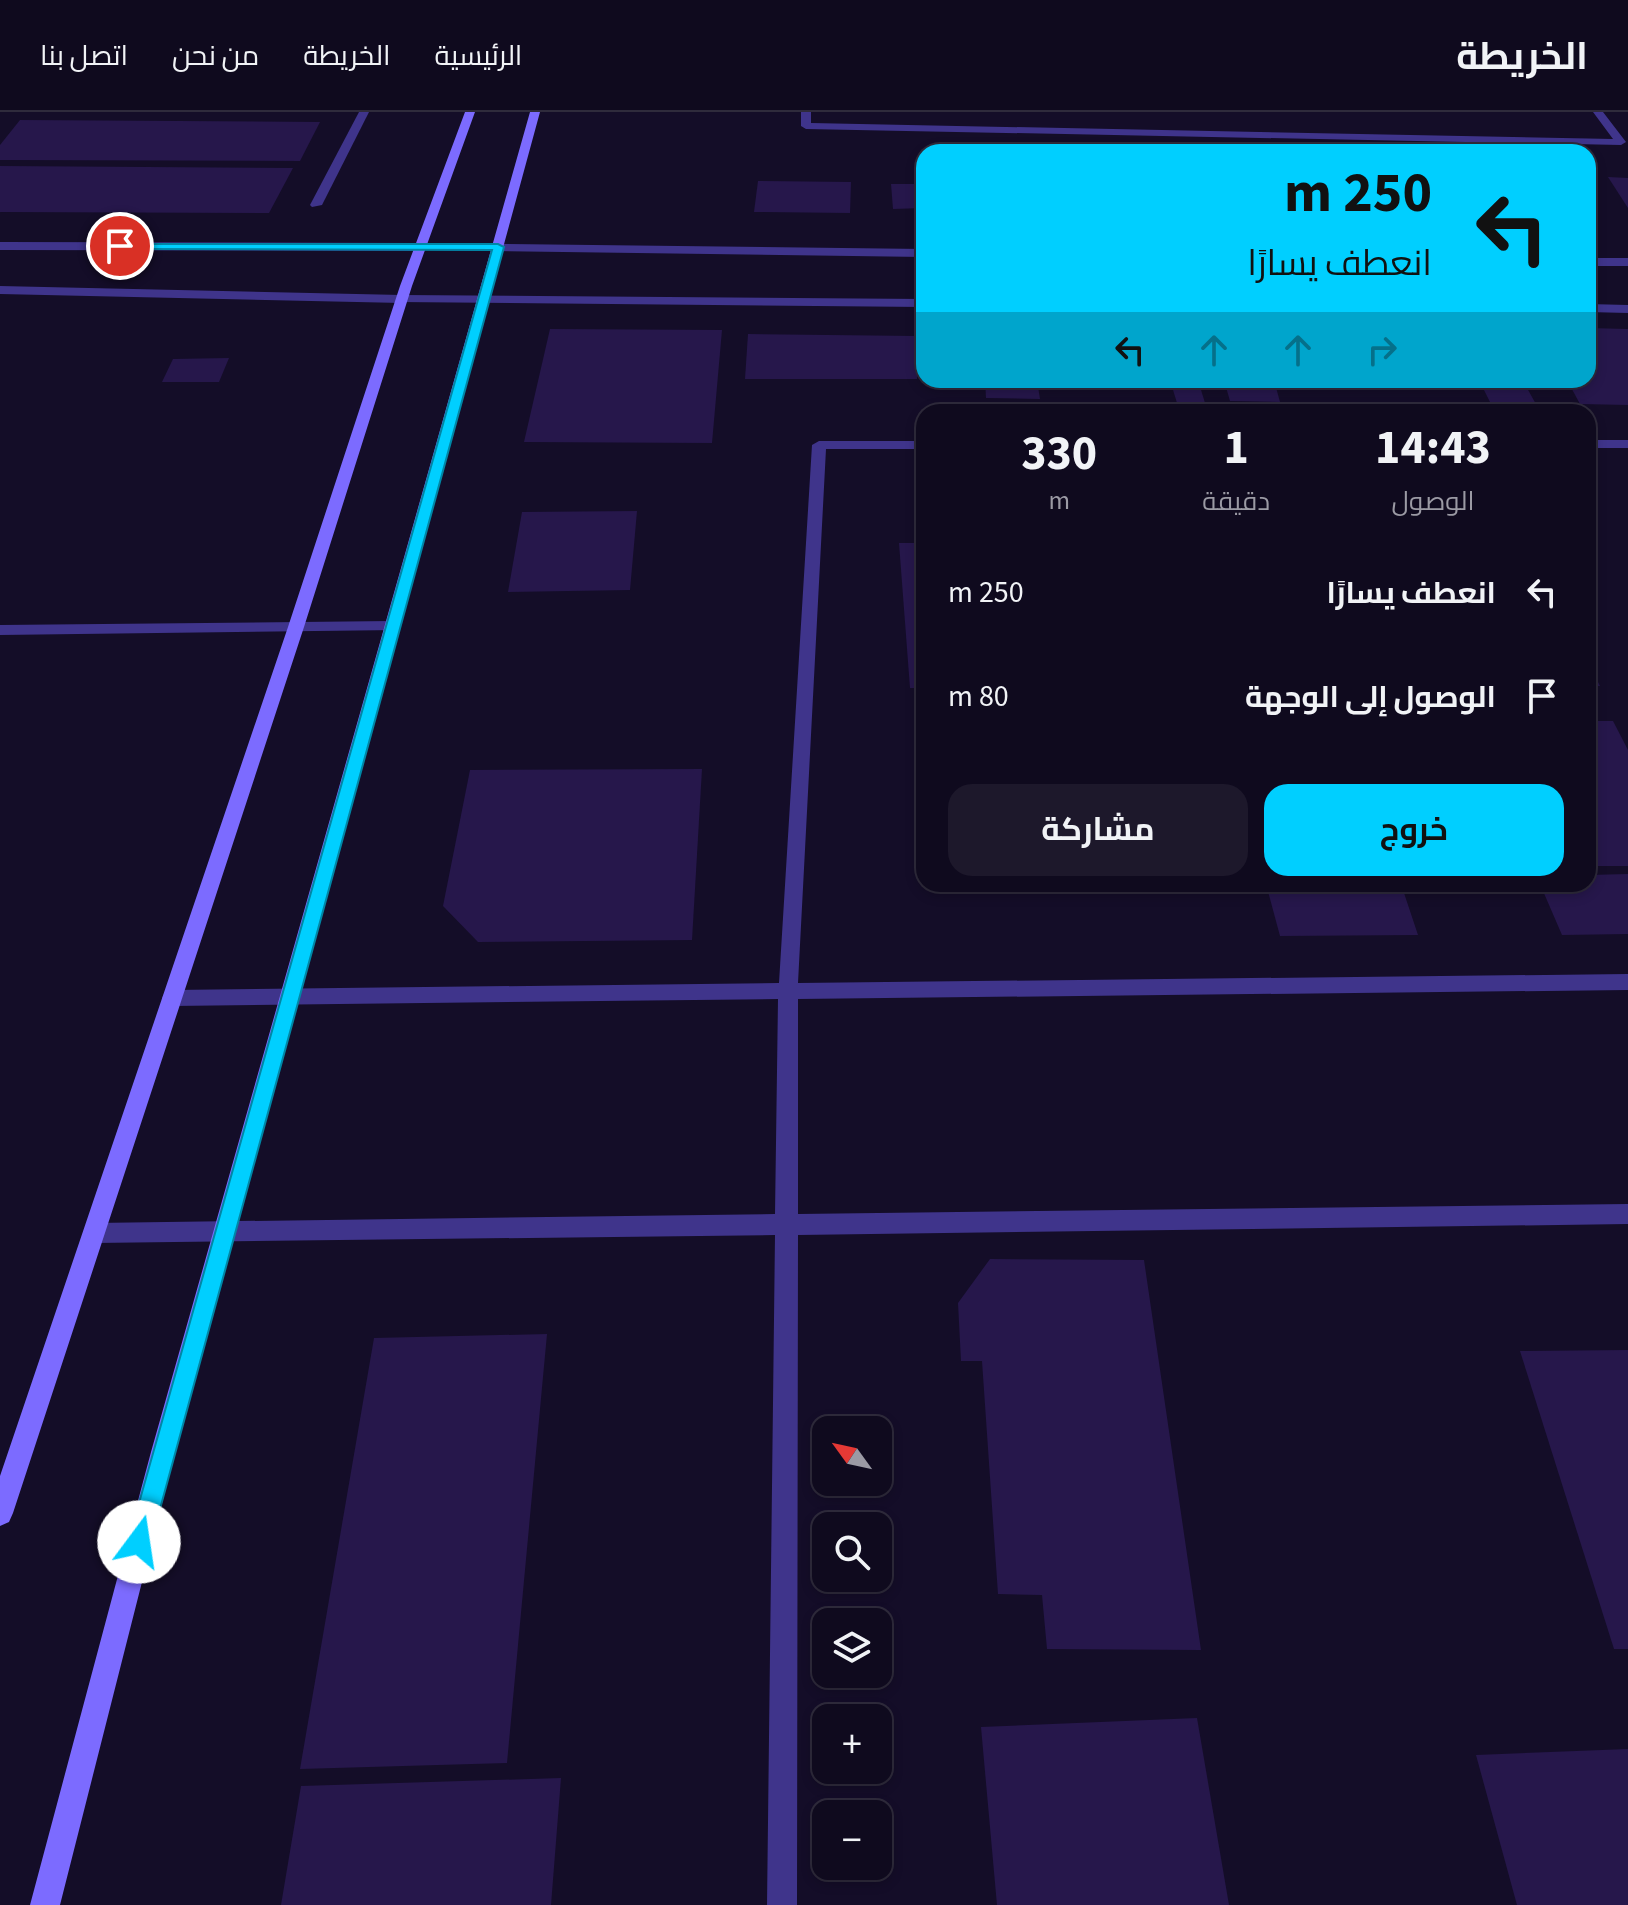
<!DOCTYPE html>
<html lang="ar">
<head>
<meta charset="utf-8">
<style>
  :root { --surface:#0f0a1e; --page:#1d182b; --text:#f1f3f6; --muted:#9b9aa4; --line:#2f2b3c; --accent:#00cfff }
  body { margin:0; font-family:"Source Sans 3",Cairo,sans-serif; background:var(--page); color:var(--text); direction:rtl; height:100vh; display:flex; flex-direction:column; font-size:30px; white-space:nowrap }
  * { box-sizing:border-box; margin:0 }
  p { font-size:26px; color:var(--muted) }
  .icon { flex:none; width:44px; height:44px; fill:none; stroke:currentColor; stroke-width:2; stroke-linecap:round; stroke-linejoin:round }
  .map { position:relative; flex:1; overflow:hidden; direction:ltr }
  .details { position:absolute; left:916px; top:292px; width:680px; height:488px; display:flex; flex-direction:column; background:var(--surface); border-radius:24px; box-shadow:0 4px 12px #0003,0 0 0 2px var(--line); direction:rtl }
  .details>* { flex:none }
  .guide { position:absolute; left:916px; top:32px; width:680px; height:244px; border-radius:24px; box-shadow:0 4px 12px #0003,0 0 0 2px var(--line); direction:rtl; background:#00cfff; color:#111; overflow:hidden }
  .needle { width:52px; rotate:303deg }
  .buttons { position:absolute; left:812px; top:1304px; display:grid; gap:16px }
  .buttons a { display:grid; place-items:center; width:80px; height:80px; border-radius:16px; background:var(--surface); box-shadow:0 4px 12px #0003,0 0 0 2px var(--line); font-size:40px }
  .pin { position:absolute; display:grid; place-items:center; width:68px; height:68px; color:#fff; margin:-34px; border:4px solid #fff; border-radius:50%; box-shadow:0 2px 8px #0007 }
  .me { position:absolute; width:88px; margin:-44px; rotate:14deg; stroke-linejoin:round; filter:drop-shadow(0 0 6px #0008) }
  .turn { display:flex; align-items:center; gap:28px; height:168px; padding:0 32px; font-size:36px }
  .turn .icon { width:104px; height:104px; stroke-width:2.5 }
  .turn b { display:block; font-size:56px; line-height:68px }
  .lanes { display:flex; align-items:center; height:76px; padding:0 32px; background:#0003; justify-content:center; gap:40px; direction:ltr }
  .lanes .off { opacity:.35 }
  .eta { display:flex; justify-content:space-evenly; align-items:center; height:136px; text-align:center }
  .eta b { font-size:48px; font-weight:700; line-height:56px }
  .action { display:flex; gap:16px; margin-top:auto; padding:16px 32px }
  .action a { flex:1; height:92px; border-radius:24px; background:var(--accent); color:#111; font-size:32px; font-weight:700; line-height:92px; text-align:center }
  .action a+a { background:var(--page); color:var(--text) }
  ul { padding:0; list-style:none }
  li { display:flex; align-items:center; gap:24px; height:104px; padding:0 32px }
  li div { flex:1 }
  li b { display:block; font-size:30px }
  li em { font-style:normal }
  header { display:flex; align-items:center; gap:48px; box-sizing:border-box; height:112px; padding:0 40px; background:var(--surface); border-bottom:2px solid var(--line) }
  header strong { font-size:38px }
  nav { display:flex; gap:44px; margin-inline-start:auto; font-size:28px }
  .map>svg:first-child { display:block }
  .building { fill:#26174b }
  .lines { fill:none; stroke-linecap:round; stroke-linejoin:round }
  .lane { fill:#3f348b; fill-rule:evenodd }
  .street { fill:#3f348b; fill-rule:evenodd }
  .secondary { fill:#7c6bff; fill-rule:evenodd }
  .route { fill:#00cfff; stroke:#0087a6; stroke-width:2 }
</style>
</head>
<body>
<header>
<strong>الخريطة</strong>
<nav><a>الرئيسية</a><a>الخريطة</a><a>من نحن</a><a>اتصل بنا</a></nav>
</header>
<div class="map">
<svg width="1628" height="1793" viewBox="0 0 1628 1793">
  <rect width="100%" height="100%" fill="#140d28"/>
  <g class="building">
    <polygon points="20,8 320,10 300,49 0,48 0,33"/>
    <polygon points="0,54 293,56 269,101 0,100"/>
    <polygon points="1608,65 1628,66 1628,96"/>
    <polygon points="758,69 851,70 850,101 754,100"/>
    <polygon points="891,72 924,72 924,96 893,97"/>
    <polygon points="1588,216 1628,217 1628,293 1580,292 1567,268 1588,268 1588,229 1594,229"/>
    <polygon points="550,217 722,218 712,331 524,330"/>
    <polygon points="748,222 917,224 917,267 745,267"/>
    <polygon points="229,246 219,270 162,270 173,247"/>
    <polygon points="985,268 1037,268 1040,287 986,286"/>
    <polygon points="1170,268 1198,268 1205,291 1177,291"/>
    <polygon points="1224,268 1274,268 1280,290 1230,289"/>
    <polygon points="1384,268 1432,268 1434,273 1385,272"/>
    <polygon points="1451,268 1558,268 1562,276 1527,276 1537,294 1492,294 1482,274 1454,274"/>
    <polygon points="637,399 630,478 508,480 522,400"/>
    <polygon points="899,431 924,431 924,576 910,576"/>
    <polygon points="1588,550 1600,574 1588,574"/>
    <polygon points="1588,609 1613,609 1628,638 1628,754 1588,754"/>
    <polygon points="916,614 924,614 924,695 922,695"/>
    <polygon points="702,657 692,828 478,830 443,794 470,658"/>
    <polygon points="1628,762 1628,822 1562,823 1540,772 1588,772 1588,763"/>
    <polygon points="1266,772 1401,772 1418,823 1280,824"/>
    <polygon points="990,1147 1144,1148 1201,1538 1047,1537 1042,1483 998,1482 982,1249 961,1249 958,1191"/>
    <polygon points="547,1222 507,1651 300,1657 374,1226"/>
    <polygon points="1628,1238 1628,1537 1614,1537 1520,1239"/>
    <polygon points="1197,1606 1229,1793 997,1793 981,1615"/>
    <polygon points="1628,1637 1628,1793 1517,1793 1476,1643"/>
    <polygon points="561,1666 551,1793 281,1793 301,1674"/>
  </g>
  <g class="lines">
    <g class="lane">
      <polygon points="359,0 369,0 322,93 312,95 310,93"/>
      <polygon points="801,0 811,0 811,11 1613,27 1593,0 1603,0 1626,30 1621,33 806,17 801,14"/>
      <polygon points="0,130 420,131 426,135 420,139 0,138"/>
      <polygon points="0,174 402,183 408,187 402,191 0,182"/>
      <rect x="1588" y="328" width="40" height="8"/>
      <polygon points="819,329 924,329 924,337 826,337 798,871 1628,862 1628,878 798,887 798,1102 1628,1092 1628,1112 798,1123 797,1793 767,1793 775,1123 94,1131 86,1128 83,1121 86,1114 94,1111 775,1102 778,887 172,894 165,892 162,886 165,880 172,878 779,871 812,333"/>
      <polygon points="392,509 400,514 398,518 0,523 0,513"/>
    </g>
    <g class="street">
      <polygon points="420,131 924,137 924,145 416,138 416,132"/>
      <rect x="1588" y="146" width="40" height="8"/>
      <polygon points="402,183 924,187 924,195 398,190 396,187"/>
      <polygon points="1588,192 1628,193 1628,201 1588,200"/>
    </g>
    <g class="secondary">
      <polygon points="465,0 475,0 412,174 304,515 13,1401 9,1410 0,1414 0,1364 288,515 400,174"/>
      <polygon points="530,0 540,0 175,1340 60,1793 30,1793 151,1340"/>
    </g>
  </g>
  <polygon class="route" points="116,132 498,132 504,135 151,1430 147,1439 139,1442 131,1439 128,1430 492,138 120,137 116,137"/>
</svg>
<div class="buttons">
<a><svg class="needle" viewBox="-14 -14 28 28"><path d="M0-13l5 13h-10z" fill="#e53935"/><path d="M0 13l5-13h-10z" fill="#9b9aa4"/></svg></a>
<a><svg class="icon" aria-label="search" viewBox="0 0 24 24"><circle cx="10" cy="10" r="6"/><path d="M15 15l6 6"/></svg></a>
<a><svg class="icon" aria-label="layers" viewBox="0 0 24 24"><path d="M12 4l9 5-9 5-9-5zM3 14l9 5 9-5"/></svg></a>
<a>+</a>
<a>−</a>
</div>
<div class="pin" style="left:120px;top:134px;background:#d93025"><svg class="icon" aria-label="arrive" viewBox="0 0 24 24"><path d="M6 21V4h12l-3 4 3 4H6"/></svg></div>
<svg class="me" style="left:139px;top:1430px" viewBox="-20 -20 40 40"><circle r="19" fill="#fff"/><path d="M0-13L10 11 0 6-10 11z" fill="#00cfff"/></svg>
<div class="guide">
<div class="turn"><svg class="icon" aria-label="left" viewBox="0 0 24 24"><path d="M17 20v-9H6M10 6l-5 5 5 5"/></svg><div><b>250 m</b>انعطف يسارًا</div></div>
<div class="lanes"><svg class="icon" aria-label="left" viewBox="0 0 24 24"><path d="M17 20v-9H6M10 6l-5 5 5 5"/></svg><svg class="icon off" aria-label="ahead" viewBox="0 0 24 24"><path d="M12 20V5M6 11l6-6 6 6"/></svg><svg class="icon off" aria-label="ahead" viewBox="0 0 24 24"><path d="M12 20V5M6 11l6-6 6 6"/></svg><svg class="icon off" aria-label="right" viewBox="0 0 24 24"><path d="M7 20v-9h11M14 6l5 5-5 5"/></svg></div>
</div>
<section class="details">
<div class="eta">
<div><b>14:43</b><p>الوصول</p></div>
<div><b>1</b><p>دقيقة</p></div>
<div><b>330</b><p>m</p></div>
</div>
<ul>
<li><svg class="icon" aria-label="left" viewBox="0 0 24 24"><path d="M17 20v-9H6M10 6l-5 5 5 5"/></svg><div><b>انعطف يسارًا</b></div><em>250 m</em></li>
<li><svg class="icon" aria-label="arrive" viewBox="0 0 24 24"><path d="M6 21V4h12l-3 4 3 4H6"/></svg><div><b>الوصول إلى الوجهة</b></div><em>80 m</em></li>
</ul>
<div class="action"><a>خروج</a><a>مشاركة</a></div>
</section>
</div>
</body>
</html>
